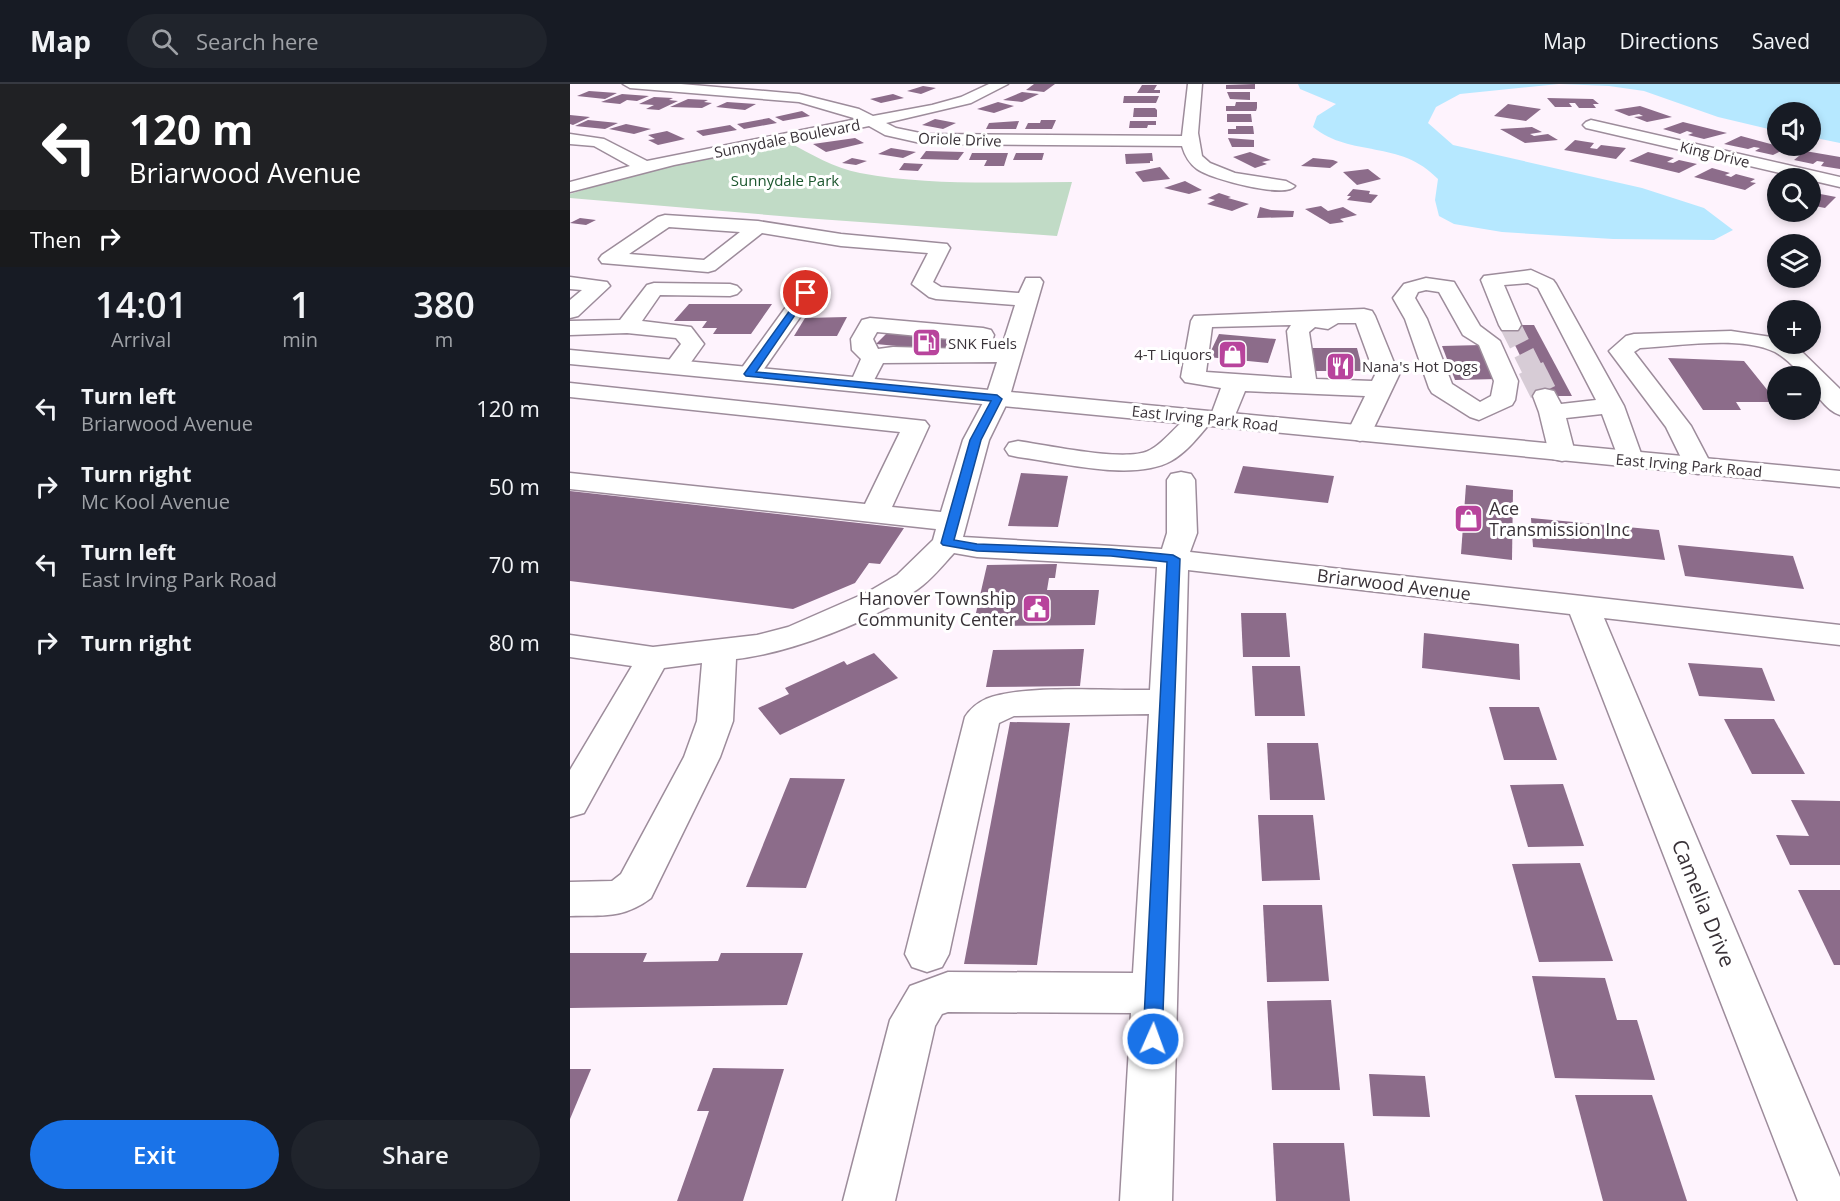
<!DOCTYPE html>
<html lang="en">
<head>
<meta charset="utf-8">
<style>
  :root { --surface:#171b24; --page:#20242c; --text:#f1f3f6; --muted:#9ea1a6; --line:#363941; --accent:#1a73e8 }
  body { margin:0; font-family:"Open Sans",sans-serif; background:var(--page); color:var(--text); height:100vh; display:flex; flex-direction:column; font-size:22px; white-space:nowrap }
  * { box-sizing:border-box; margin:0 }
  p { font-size:20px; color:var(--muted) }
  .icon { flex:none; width:33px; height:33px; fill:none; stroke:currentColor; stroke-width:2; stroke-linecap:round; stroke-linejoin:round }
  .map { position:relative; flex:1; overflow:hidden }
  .side { display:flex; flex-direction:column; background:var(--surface); width:570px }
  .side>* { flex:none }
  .guide { background:#202124; color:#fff; overflow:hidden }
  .tools { position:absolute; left:1197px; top:18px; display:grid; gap:12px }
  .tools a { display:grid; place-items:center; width:54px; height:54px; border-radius:50%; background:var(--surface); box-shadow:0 3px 9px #0003; font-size:30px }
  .pin { position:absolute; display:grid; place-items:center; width:51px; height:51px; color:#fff; margin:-26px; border:3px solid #fff; border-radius:50%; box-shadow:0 2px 6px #0007 }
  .me { position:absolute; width:66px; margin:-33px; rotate:2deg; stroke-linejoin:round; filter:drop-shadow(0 0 4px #0008) }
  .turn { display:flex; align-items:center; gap:21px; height:126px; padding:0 30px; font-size:27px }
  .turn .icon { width:78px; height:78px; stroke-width:2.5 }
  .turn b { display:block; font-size:42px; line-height:51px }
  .then { display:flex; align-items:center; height:57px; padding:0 30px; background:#0003; gap:12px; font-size:22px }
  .eta { display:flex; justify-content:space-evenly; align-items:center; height:102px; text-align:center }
  .eta b { font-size:36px; font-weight:600; line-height:42px }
  .button { display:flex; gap:12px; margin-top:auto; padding:12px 30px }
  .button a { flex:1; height:69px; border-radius:36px; background:var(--accent); color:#fff; font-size:24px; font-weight:600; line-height:69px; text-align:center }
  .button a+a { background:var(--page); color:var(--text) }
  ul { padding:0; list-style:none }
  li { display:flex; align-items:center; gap:18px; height:78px; padding:0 30px }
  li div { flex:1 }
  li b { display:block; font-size:22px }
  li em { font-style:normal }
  header { display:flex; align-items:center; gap:36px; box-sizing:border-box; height:84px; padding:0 30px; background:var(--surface); border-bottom:2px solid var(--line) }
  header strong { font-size:28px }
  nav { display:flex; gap:33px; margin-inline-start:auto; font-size:21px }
  .search { width:420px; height:54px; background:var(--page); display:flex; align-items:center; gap:15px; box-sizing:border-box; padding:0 21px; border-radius:33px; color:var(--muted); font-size:22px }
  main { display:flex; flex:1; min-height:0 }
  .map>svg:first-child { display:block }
  .green { fill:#c1dbc6 }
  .water { fill:#b6e8ff }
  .building { fill:#8c6c8a }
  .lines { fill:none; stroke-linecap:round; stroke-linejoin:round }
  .minor-tunnel-far1 { stroke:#d7ccd6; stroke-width:21; stroke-dasharray:21 10; stroke-linecap:butt }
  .minor-tunnel { stroke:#d7ccd6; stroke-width:27; stroke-dasharray:27 14; stroke-linecap:butt }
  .minor-casing { stroke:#9d8c9b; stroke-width:3 }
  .major-casing { stroke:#9d8c9b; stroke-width:3 }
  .minor { fill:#fff; fill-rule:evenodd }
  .major { fill:#fff; fill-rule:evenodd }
  .route { fill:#1a73e8; stroke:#114b97; stroke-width:1.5 }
  .labels { text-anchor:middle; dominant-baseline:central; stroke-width:6; stroke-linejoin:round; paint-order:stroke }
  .far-street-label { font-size:15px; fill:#393238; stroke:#fff }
  .far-park-label { font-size:15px; fill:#1c562e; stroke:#fff }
  .far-poi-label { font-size:15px; fill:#393238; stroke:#fff; text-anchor:start }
  .poi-label { font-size:18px; fill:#393238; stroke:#fff; text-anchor:start }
  .street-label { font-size:18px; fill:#393238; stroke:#fff }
  .near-street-label { font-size:21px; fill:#393238; stroke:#fff }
</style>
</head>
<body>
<header>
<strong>Map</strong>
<div class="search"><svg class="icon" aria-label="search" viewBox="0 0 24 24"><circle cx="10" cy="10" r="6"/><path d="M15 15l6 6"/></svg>Search here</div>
<nav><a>Map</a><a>Directions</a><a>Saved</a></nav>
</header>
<main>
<section class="side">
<div class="guide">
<div class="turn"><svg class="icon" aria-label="left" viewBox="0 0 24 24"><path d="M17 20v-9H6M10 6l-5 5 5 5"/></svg><div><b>120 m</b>Briarwood Avenue</div></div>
<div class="then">Then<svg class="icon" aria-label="right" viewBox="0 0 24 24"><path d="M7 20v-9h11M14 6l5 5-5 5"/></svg></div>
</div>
<div class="eta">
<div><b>14:01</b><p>Arrival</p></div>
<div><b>1</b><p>min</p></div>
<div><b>380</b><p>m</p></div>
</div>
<ul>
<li><svg class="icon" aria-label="left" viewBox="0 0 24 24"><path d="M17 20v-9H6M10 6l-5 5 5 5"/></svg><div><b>Turn left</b><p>Briarwood Avenue</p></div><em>120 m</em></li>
<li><svg class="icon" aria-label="right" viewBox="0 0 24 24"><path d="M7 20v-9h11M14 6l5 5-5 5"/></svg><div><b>Turn right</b><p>Mc Kool Avenue</p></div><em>50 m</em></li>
<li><svg class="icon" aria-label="left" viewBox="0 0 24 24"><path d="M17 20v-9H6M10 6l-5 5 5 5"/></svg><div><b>Turn left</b><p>East Irving Park Road</p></div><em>70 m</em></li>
<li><svg class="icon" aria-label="right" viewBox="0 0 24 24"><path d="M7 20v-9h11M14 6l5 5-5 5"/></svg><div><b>Turn right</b></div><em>80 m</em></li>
</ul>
<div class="button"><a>Exit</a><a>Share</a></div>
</section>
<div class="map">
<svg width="1270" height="1117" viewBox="0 0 1270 1117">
  <rect width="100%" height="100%" fill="#fef3fd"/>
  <path class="green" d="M 218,58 C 241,70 264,84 290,89 C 359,102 432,98 502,98 L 487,152 L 234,134 L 0,114 L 0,110 L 77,86 Z"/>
  <path class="water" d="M 728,0 L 1270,0 L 1270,59 L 1241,53 L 1240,28 L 1208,28 L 1207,47 L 1148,33 L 1074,7 L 1039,2 L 989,0 L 890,10 L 866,23 L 858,39 L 883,61 L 1072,104 L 1134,124 L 1163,146 L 1144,156 L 1043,155 L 932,148 L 884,140 L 869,132 L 865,116 L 868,95 C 830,55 781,74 743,43 L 747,32 L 766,20 L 730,5 Z"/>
  <g class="building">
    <polygon points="464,0 485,0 474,8 456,6"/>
    <polygon points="685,0 685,5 656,5 656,1"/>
    <polygon points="572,1 587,1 584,6 590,6 590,9 567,9"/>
    <polygon points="353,2 366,4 351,10 337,7"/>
    <polygon points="19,7 47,9 35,15 7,12"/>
    <polygon points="452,8 469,10 452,18 433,16"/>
    <polygon points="657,8 680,8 680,16 660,15"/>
    <polygon points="52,10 79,12 67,17 57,16 50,20 31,18"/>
    <polygon points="323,10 334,14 311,19 300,15"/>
    <polygon points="554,12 589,12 586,19 553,19"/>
    <polygon points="84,13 103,14 99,16 108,17 89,26 76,25 84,21 69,20"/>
    <polygon points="977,14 1023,15 1029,20 1023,20 1026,24 1009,24 1005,19 999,19 1002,23 985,23"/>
    <polygon points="118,15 138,16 134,18 142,19 132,24 100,23"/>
    <polygon points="157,18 186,20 175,26 146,23"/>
    <polygon points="428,18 444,22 424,29 407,25"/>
    <polygon points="666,18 687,18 687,24 686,27 656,27 656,22 665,22"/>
    <polygon points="938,20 971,25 956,37 924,32"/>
    <polygon points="1070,22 1102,33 1077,38 1064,33 1073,32 1069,30 1059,32 1044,26"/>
    <polygon points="564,24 585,24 587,26 587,33 563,33"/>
    <polygon points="232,27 240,32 213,37 205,33"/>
    <polygon points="657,30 681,30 682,38 657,38"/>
    <polygon points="0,31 20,33 3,41 0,40"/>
    <polygon points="199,34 207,39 174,45 167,40"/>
    <polygon points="365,35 386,39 373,45 352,41"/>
    <polygon points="18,36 48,39 35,45 5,42"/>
    <polygon points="471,36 486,36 482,45 455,45 458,39 470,39"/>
    <polygon points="449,37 446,45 416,45 419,39"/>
    <polygon points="560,37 586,37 586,41 578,41 577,44 559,44"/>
    <polygon points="1113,38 1157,49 1134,55 1118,51 1123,49 1117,47 1110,50 1093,45"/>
    <polygon points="56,40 81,45 64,50 39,45"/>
    <polygon points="160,41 167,46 133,52 126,47"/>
    <polygon points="666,42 683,42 684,50 658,50 658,45 666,45"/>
    <polygon points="962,43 972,48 960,50 964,52 978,50 988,56 955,59 930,45"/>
    <polygon points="97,47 115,55 88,61 78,56 85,55 78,51"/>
    <polygon points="1171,52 1208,62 1219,63 1203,71 1185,67 1190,64 1184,63 1178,65 1154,60"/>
    <polygon points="285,54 294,59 256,68 243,60"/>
    <polygon points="658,54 684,56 684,63 662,63"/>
    <polygon points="1005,56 1024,59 1020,64 1027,65 1031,61 1056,64 1046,75 994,66"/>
    <polygon points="321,64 346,68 333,74 308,70"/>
    <polygon points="356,67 394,68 388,76 350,75"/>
    <polygon points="1235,67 1270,73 1270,85 1251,82 1254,78 1247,77 1243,80 1224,76"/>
    <polygon points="680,68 701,76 692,78 697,80 685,84 663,73"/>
    <polygon points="1078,68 1104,74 1097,78 1103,79 1109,76 1127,80 1109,89 1059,77"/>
    <polygon points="402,69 438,69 434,82 414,82 417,76 399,76"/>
    <polygon points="446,69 474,69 472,76 443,76"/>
    <polygon points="582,69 583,77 580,77 580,79 556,80 555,70"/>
    <polygon points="282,74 297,77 286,81 272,79"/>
    <polygon points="743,74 763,76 768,78 760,84 731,82"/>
    <polygon points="334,79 353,80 348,87 329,86"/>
    <polygon points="590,83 600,95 573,98 565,88"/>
    <polygon points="1142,84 1160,89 1155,91 1161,93 1166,90 1185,95 1180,98 1186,99 1175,106 1124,93"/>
    <polygon points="798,85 811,95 787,101 773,88"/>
    <polygon points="615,97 632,106 619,110 594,104"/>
    <polygon points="783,105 800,107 799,110 808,111 801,119 777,116 781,112 777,112"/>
    <polygon points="1240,108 1266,113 1255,124 1240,121"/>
    <polygon points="649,109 661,113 658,114 679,120 662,127 637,120 645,116 638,114"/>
    <polygon points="751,122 758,127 773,123 787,131 770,135 774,138 760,140 735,125"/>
    <polygon points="690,123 701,126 724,127 723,133 687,134"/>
    <polygon points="10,134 26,136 16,141 0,139"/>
    <polygon points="119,220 202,220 181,250 143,250 147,244 132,244 137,237 104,237"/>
    <polygon points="277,233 267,252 224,252 235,234"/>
    <polygon points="935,241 964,241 1002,312 970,312"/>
    <polygon points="317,249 407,257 398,269 306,260"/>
    <polygon points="649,250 706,255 698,279 638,273"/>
    <polygon points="911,261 927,295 885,296 872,262"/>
    <polygon points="739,264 787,264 793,287 744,287"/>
    <polygon points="1098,274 1174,277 1207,318 1166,318 1171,326 1133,326"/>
    <polygon points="673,382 764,392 758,419 664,409"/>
    <polygon points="451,389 498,392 488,443 438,442"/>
    <polygon points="896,401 943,406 942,476 891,470"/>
    <polygon points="0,407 334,444 310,480 299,479 285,499 223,525 0,497"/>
    <polygon points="961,434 1089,446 1095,476 963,463"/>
    <polygon points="1108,461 1223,472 1234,505 1115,492"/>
    <polygon points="487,480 485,494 479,494 477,506 529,506 525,541 403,542 417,481"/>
    <polygon points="671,529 716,529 720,573 673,573"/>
    <polygon points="854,549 949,560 950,596 852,584"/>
    <polygon points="514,565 510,602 416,603 423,566"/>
    <polygon points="304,569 328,594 210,651 188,624 219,610 215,604 274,577 277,581"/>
    <polygon points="1118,579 1192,584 1205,617 1129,612"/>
    <polygon points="682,582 730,582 735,632 685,632"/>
    <polygon points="919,623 969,623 987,676 934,676"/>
    <polygon points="1154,635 1204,635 1235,690 1182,690"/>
    <polygon points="440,638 500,639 467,881 394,880"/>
    <polygon points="697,659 748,659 755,716 700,716"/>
    <polygon points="220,694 275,695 236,804 176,803"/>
    <polygon points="993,700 1014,762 958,763 940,701"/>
    <polygon points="1221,716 1270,717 1270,781 1220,781 1206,751 1239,752"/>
    <polygon points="688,731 743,731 750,796 692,797"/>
    <polygon points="1010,779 1043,877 969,878 942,780"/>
    <polygon points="1228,806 1270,806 1270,881 1264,881"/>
    <polygon points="693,821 752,821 759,897 697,898"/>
    <polygon points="0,869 77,869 73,878 148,877 151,869 233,869 217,921 0,924"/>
    <polygon points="962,892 1035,894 1047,936 1067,936 1085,996 985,994"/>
    <polygon points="761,916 770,1006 702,1006 697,917"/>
    <polygon points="143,984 214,985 173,1117 107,1117 139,1027 127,1027"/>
    <polygon points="0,985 21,985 0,1035"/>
    <polygon points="799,990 855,992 860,1033 803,1032"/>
    <polygon points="1005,1011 1082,1011 1117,1117 1033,1117"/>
    <polygon points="703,1059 774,1059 780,1117 706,1117"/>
  </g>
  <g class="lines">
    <polyline class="minor-tunnel-far1" points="940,241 962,285"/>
    <polyline class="minor-tunnel" points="961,284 975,312"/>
    <defs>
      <g id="minor">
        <path d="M 53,0 L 111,0 L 229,10 L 289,25 L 303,32 L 362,21 L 391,13 L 419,0 L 438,0 L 401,19 L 316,39 L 326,44 L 355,50 L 612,52 L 618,0 L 632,0 L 628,49 L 632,72 L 640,79 L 665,89 L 716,97 L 725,102 C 715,115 640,95 627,85 C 619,79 615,72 612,62 L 355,60 L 315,51 L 299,42 L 104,81 L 0,108 L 0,98 L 60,82 L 24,62 L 0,60 L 0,50 L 34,55 L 77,77 L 287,35 L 229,18 L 60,4 Z"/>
        <polygon points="1021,36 1270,93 1270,103 1016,44 1013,41 1016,38"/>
        <path d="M 95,131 L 188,137 L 271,150 L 377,160 L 380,164 L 363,198 L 371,203 L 449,209 L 456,194 L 470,194 L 473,198 L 439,315 L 419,356 L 393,453 L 592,465 L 597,449 L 597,396 L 601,390 L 611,388 L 621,390 L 625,396 L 627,449 L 620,468 L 1270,541 L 1270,561 L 1034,534 L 1270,1093 L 1270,1117 L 1228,1117 L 1000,530 L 618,486 L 602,1117 L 550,1117 L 561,929 L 378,928 L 372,930 L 365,942 L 325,1117 L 273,1117 L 320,936 L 340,902 L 378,888 L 563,889 L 579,630 L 444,632 L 429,639 L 379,870 L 372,883 L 357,888 L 342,883 L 335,870 L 395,633 C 400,625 407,619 416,615 C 453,600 537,607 580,606 L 587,483 L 407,473 L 384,469 C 373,481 361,496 348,505 C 303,537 220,569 166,575 L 163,637 L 150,673 L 81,814 C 53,835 33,831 0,832 L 0,798 L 42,797 L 51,790 L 114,673 L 127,637 L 132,579 L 94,584 L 14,729 L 0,733 L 0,686 L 62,582 L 0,573 L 0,551 L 83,563 L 187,551 L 218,543 L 298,508 L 327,491 L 363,456 L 366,445 L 0,405 L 0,389 L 295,420 L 330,348 L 0,313 L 0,299 L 355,337 L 359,342 L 322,423 L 371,428 L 393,356 L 415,315 L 427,278 L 313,279 L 303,298 L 295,300 L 287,298 L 283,293 L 291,275 L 282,266 L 281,255 L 292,236 L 300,234 L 413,244 L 421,246 L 424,251 L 420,264 L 431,265 L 445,221 L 366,215 L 359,213 L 342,200 L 358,169 L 271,162 L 192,149 L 145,186 L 138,188 L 32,179 L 29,175 L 32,171 L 88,133 ZM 99,143 L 170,148 L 134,176 L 59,170 ZM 307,248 L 400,257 L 397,265 L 323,263 L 308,265 L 303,255 Z"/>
        <polygon points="961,186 983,196 986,200 1054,322 1073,375 1069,381 1060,383 1051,381 1032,330 996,334 1005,369 1001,375 992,377 983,375 979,369 969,328 963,312 966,307 975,305 984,307 991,320 1026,316 968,204 958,199 934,201 951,241 948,246 932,246 929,241 911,196 914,192"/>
        <polygon points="0,193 37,198 40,202 8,232 0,234 0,216 12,206 0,205"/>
        <path d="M 856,194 L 884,198 L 910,242 L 930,257 L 948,297 L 945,316 L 942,321 L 909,336 L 900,333 L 862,309 L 859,304 L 835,235 L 823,214 L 834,200 ZM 856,206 L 869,208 L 893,251 L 909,261 L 924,297 L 921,312 L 910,318 L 882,300 L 857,235 L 845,214 L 848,208 Z"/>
        <polygon points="84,199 160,200 167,202 171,206 167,210 160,212 90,211 72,237 121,243 134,260 114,288 98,288 94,283 111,260 106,254 57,249 0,251 0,237 50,236 77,201"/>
        <polygon points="236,203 243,205 247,209 187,295 171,295 167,290 171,285 229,205"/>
        <path d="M 794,225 L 802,227 L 805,232 L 829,291 L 799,354 L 790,357 L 781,354 L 777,349 L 795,312 L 675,307 L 661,341 L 652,344 L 641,338 C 629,352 617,368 601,377 C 563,398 489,378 448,373 L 439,371 L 435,365 L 439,359 L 448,357 C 477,361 553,378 578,367 C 599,359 620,316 641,331 L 651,304 L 615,298 L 611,293 L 621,237 L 624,232 ZM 768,239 L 786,239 L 805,291 L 802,297 L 746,295 L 739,248 L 745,243 L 758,245 ZM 721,241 L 717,247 L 722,294 L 636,288 L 642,243 Z"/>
        <path d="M 1161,247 L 1208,254 L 1208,260 L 1222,260 L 1227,263 L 1270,305 L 1270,331 C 1257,327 1240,306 1240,292 L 1233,292 C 1225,284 1216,274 1205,268 C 1171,251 1107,262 1070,264 L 1064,268 L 1121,342 L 1142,382 L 1138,388 L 1128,390 L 1118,388 L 1096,343 L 1039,267 L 1056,252 L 1064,250 Z"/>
      </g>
      <polygon id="major" points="0,266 1270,387 1270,403 0,280"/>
    </defs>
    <use href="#minor" class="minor-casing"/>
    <use href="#major" class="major-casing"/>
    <use href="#minor" class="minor"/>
    <use href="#major" class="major"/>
  </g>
  <polygon class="route" points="233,208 240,209 186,288 427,311 432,315 411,356 384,456 407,460 541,465 603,471 610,475 592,955 590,961 583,964 576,961 573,955 597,478 541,472 407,467 373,461 371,459 400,356 421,317 176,292 174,290"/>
  <defs>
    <symbol id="fuel-square" viewBox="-11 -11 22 22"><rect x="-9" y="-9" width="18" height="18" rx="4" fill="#b8449c" stroke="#fff"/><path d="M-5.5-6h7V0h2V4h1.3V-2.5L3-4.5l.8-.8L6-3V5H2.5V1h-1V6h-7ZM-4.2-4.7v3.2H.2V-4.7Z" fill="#fff"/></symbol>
    <symbol id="shop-square" viewBox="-11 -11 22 22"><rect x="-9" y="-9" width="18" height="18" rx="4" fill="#b8449c" stroke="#fff"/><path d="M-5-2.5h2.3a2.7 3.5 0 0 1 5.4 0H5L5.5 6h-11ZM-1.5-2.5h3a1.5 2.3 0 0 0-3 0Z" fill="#fff"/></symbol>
    <symbol id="restaurant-square" viewBox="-11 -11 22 22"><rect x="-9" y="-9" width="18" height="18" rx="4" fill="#b8449c" stroke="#fff"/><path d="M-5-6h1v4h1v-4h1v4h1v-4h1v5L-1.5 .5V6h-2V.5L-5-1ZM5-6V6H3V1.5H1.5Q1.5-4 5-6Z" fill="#fff"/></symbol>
    <symbol id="civic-square" viewBox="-11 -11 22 22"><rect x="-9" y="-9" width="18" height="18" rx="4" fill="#b8449c" stroke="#fff"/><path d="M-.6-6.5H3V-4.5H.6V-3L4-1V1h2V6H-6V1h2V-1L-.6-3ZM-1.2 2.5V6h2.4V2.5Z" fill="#fff"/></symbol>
  </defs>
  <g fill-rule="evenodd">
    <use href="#fuel-square" x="340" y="242" width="33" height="33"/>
    <use href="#shop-square" x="646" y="254" width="33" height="33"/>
    <use href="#restaurant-square" x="754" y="266" width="33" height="33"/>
    <use href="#shop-square" x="882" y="418" width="33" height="33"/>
    <use href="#civic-square" x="450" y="508" width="33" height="33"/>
  </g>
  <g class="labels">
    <g class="far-street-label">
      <text transform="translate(217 54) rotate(-11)">Sunnydale Boulevard</text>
      <text transform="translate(390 55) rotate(2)">Oriole Drive</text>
      <text transform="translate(1145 70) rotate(13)">King Drive</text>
      <text transform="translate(635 334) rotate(6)">East Irving Park Road</text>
      <text transform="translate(1119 381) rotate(5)">East Irving Park Road</text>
    </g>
    <g class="far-park-label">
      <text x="215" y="96">Sunnydale Park</text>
    </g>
    <g class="far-poi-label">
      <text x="378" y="259">SNK Fuels</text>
      <text x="642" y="270" text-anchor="end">4-T Liquors</text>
      <text x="792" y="282">Nana's Hot Dogs</text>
    </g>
    <g class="poi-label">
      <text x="919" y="424">Ace<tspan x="919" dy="21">Transmission Inc</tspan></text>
      <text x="446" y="514" text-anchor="end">Hanover Township<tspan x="446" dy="21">Community Center</tspan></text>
    </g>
    <g class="street-label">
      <text transform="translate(824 500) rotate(7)">Briarwood Avenue</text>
    </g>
    <g class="near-street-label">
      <text transform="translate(1134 819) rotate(68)">Camelia Drive</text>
    </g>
  </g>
</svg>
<div class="tools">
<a><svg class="icon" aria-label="sound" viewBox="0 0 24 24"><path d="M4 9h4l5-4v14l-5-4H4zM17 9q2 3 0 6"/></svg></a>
<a><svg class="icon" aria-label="search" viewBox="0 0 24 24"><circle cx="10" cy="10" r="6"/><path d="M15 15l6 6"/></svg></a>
<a><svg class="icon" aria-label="layers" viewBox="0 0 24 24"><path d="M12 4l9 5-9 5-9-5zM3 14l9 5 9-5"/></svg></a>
<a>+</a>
<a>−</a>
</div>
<div class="pin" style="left:236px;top:209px;background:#d93025"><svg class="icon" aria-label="arrive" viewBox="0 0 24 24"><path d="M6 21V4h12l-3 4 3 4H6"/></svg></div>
<svg class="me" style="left:583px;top:955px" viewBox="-20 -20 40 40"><circle r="17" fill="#1a73e8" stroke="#fff" stroke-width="3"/><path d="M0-11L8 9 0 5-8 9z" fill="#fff"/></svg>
</div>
</main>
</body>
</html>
